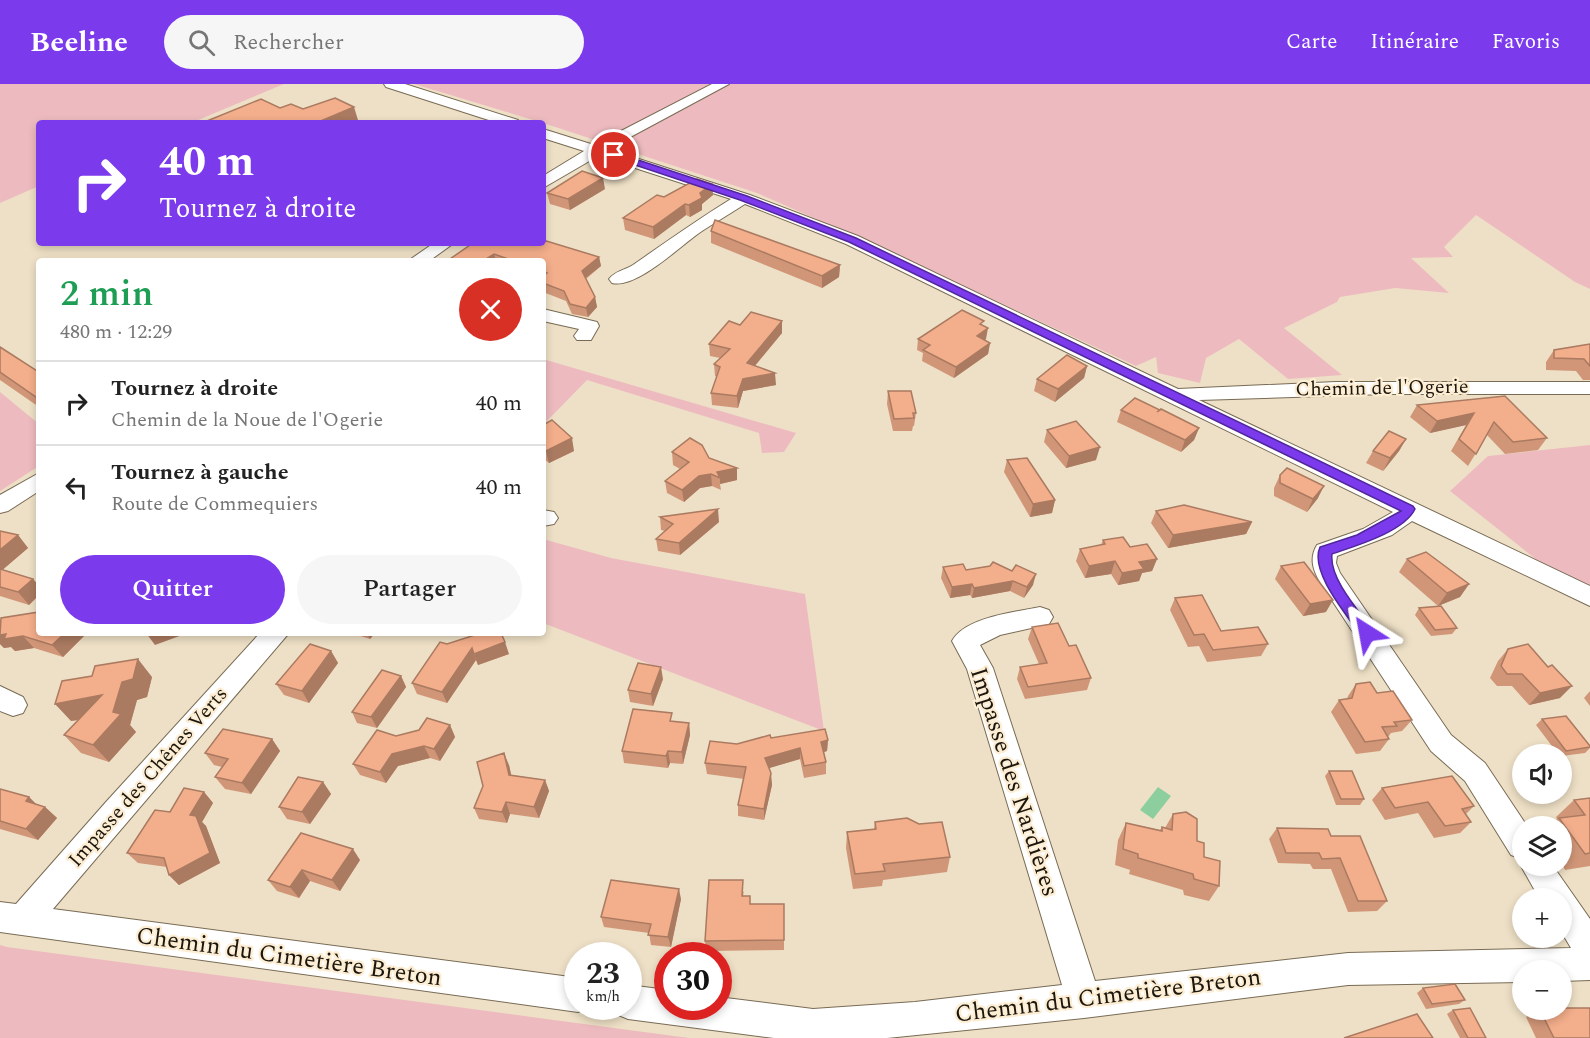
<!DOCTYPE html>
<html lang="fr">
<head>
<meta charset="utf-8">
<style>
  :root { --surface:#fff; --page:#f6f6f6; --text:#222; --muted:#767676; --line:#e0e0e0; --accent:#7c3aed }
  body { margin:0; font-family:Spectral,serif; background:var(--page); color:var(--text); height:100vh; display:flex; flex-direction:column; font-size:22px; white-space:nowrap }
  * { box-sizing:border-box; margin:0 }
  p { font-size:20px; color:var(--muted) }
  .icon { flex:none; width:33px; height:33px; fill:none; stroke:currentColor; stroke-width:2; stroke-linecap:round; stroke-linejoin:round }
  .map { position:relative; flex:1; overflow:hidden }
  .sheet { position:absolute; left:36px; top:174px; width:510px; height:378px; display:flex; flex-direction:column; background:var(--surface); border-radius:6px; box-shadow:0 3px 9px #0003 }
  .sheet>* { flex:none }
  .guide { position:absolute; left:36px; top:36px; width:510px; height:126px; border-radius:6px; box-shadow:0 3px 9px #0003; background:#7c3aed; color:#fff; overflow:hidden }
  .fabs { position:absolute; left:1512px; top:660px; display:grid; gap:12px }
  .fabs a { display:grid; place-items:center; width:60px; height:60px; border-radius:50%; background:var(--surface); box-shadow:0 3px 9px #0003; font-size:30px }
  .speed { position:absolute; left:564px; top:858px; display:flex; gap:12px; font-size:30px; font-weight:700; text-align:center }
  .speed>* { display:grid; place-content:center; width:78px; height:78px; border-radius:50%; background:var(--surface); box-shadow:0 3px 9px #0003; line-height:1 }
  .speed small { font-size:15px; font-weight:400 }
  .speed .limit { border:9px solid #d22; background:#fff; color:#111 }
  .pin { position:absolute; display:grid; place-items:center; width:51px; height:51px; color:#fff; margin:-26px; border:3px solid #fff; border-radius:50%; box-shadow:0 2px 6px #0007 }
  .me { position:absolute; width:66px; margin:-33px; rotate:326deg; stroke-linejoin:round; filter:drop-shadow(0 0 4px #0008) }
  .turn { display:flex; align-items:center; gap:21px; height:126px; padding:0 24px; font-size:27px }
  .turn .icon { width:78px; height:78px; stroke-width:2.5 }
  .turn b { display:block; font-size:42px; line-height:51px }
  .round { display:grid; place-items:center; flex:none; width:63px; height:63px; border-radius:32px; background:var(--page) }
  .head { display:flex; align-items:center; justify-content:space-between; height:102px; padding:0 24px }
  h1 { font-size:36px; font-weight:600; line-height:45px; color:#1e9e55 }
  .primary-button { display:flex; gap:12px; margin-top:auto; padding:12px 24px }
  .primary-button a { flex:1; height:69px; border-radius:36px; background:var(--accent); color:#fff; font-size:24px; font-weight:600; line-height:69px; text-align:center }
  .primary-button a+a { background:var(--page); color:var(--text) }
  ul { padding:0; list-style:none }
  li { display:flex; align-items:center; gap:18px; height:84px; padding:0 24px; border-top:2px solid var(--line) }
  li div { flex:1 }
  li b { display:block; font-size:22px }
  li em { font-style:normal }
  header { display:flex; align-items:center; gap:36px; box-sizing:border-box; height:84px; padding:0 30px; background:var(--accent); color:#fff }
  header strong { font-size:28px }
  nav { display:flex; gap:33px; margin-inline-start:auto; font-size:21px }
  .search { width:420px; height:54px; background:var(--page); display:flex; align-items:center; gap:15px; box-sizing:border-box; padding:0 21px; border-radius:33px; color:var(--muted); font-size:22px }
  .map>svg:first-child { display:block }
  .green { fill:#edbbbf }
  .water { fill:#8dce9e }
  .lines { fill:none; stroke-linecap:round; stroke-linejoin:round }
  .minor-casing { stroke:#786b54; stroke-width:2 }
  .minor { fill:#fff; fill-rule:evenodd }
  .wall { fill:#d19678 }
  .shaded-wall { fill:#aa7a61 }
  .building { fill:#f3ae8b; stroke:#aa7a61; stroke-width:1.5 }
  .route { fill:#7c3aed; stroke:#51269a; stroke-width:1.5 }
  .labels { text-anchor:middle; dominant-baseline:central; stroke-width:4.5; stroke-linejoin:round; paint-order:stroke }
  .street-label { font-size:20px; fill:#1b160d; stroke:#fcedd3 }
  .near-street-label { font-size:24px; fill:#1b160d; stroke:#fcedd3 }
</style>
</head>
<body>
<header>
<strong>Beeline</strong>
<div class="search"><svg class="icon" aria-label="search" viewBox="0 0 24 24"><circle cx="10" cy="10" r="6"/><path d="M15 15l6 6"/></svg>Rechercher</div>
<nav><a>Carte</a><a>Itinéraire</a><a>Favoris</a></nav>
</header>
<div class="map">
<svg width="1590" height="954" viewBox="0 0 1590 954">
  <rect width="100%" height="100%" fill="#eee0c6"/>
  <g class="green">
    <polygon points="0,0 284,0 191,39 39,39 39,102 0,119"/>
    <polygon points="414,0 1590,0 1590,205 1575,198 1476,131 1444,163 1453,173 1411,174 1449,209 1395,204 1340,213 1337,218 1284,244 1342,291 1288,295 1239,255 1206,274 1200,299 1158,289 1156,273 1136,282 873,160 757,109 543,39"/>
    <polygon points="543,275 796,349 784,368 762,369 759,349 587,296 543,341"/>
    <polygon points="0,308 39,340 39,382 0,407"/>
    <polygon points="1590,361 1590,501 1552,488 1450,407 1488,372"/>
    <polygon points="543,455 611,474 805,510 824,647 543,539"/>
    <polygon points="0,861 7,863 689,954 0,954"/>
  </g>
  <polygon class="water" points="1158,703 1171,712 1153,735 1140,726"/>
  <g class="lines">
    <defs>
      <g id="minor">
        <polygon points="384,0 405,0 518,36 520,39 498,39 386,3"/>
        <path d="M 712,0 L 729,0 L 608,65 L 750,111 L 858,152 L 1178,305 L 1336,298 L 1590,298 L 1590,310 L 1386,310 L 1199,316 L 1590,502 L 1590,522 L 1412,437 L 1392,451 L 1337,472 L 1336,479 L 1340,489 L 1451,651 L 1485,679 L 1527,742 L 1522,742 L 1522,775 L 1511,771 L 1465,697 L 1431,667 L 1320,498 C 1313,486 1309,474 1317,461 L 1363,445 L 1393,428 L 846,160 L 745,120 C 731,129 716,138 702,147 C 681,161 637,205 612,199 L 609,195 C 615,187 625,186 633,181 C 666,158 697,136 731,115 L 598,72 L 543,104 L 543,92 L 584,67 L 543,54 L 543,45 L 594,61 Z"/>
        <polygon points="434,159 454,159 429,177 408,177"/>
        <polygon points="543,225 597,238 599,242 591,256 577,256 574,252 579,245 543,237"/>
        <polygon points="39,389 39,407 8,427 0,429 0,411"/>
        <polygon points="543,426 554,428 558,434 554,440 543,442"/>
        <path d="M 1040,523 L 1049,526 L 1053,533 L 1049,540 L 1000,551 L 980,561 L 993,584 L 1095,897 L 1348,869 L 1571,864 L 1562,849 L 1562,814 L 1539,814 L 1521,782 L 1522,778 L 1522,782 L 1553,782 L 1590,835 L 1590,896 L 1562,897 L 1562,886 L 1522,886 L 1522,898 L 1348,901 L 1084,934 L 887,954 L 774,954 L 628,935 L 616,930 L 613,922 L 628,922 L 628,901 L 668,906 L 668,922 L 718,922 L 718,913 L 813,925 L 915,918 L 1062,901 L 967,585 L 952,557 C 965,533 1016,528 1040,523 Z"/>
        <polygon points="260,549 289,549 53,825 578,894 578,922 590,923 578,928 0,848 0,818 16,820 106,718"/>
        <polygon points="0,602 23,613 27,621 23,629 13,632 0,627"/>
      </g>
    </defs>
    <use href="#minor" class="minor-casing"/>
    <use href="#minor" class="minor"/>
  </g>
  <g class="wall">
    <polygon points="712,100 713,111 702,120 702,126 690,133 686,131 654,155 625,146 623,134 664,113"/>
    <polygon points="605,105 570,126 550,120 547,109"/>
    <polygon points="711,147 840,181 839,193 822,204 711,159"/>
    <polygon points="473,159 599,173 601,182 586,195 595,213 597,223 588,233 572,230 566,217 543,208 543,177 447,177"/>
    <polygon points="782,237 782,249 755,282 776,301 743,307 738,324 712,321 711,309 717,293 715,292 714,280 720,274 710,272 709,260 740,241"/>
    <polygon points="983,242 986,255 985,256 990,259 988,270 954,294 922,277 923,269 917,266 918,255"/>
    <polygon points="1590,260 1590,296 1583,296 1576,287 1546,286 1546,278 1554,266"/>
    <polygon points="0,263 37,287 39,286 39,323 0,296"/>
    <polygon points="1087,282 1084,294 1055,318 1034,307 1037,295"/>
    <polygon points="888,307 916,329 914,342 913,342 912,347 893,347 887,320"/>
    <polygon points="1505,312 1547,354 1538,366 1505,370 1487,351 1468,382 1451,367 1466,341 1430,349 1410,333 1417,321"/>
    <polygon points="1121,326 1160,326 1199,344 1194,356 1181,368 1117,338"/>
    <polygon points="543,341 574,367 549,379 543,374"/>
    <polygon points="1047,346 1096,376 1066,384 1044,358"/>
    <polygon points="1406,355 1399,367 1383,387 1366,379 1373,367"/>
    <polygon points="672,368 709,374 737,396 720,400 721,406 712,402 700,404 684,418 667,409 665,397 680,385 673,381"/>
    <polygon points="1007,376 1055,416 1052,429 1030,433 1004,388"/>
    <polygon points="1280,391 1318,414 1307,428 1274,412 1274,404"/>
    <polygon points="1156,427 1252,438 1246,450 1168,464 1151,439"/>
    <polygon points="660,433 719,438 680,471 658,467 656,455 665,447 661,446"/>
    <polygon points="0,447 18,451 28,464 2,486 33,495 39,502 39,511 29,521 0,512"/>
    <polygon points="1103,456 1130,463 1157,475 1152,487 1142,489 1139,497 1118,501 1111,490 1085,494 1076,477 1080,465 1101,461"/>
    <polygon points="1407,475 1469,500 1460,513 1438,522 1399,488"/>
    <polygon points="1281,482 1326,528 1303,532 1275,495"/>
    <polygon points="943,483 966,486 1033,501 1024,514 1010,507 972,514 970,511 950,514 941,494"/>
    <polygon points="1175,514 1221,547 1268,560 1261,572 1207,578 1199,562 1188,563 1170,526"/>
    <polygon points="1419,524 1457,544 1452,550 1431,552 1415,531"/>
    <polygon points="0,536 87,549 63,573 34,564 15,567 11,563 4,564 0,560"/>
    <polygon points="1032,543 1069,562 1091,594 1087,606 1025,615 1017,595 1020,583 1039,580 1028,555"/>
    <polygon points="351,549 375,549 370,555"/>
    <polygon points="447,560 509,570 478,581 476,576 447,619 417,610 412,599"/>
    <polygon points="1508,565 1560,614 1529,621 1512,602 1497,602 1490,594 1498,577"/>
    <polygon points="331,567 338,579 309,619 284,611 276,600"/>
    <polygon points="401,592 406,603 377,644 357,639 352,628"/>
    <polygon points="152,593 147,613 137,616 130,641 136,648 109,678 81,669 64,651 79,636 71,637"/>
    <polygon points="663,595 653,622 630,618 628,606"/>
    <polygon points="1356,600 1377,609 1412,636 1402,647 1391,649 1388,653 1389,655 1380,667 1356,670 1331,628 1339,616 1347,615 1348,612"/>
    <polygon points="1590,607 1590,622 1584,614"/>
    <polygon points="1542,635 1590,662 1590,664 1585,669 1562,672 1562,670 1558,670 1536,641"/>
    <polygon points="674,638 689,639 690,651 683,680 670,679 668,684 624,679 622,667"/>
    <polygon points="450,641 455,653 440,677 430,674 398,682 386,699 360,691 353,680 396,652"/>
    <polygon points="771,654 828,656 827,667 824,668 826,678 826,690 804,694 800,675 769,684 772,701 764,736 738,732 738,721 744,695 707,690 705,679"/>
    <polygon points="272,655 280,667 251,710 225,705 215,693 222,683 214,681 205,669"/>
    <polygon points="509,681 511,691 545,696 549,707 539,734 510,730 507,739 479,735 474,724"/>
    <polygon points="1329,687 1364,715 1360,721 1336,721 1325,692"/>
    <polygon points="323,698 331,710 310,740 287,735 279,723"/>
    <polygon points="1382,704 1474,722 1466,730 1471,738 1460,749 1434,754 1418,729 1385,736 1372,716"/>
    <polygon points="0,705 29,713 36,720 45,723 57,734 38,756 0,745"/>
    <polygon points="204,708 213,719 202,738 206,742 220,779 179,801 169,791 167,783 138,779 127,769 170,728"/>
    <polygon points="1590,714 1590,782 1565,786 1562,780 1562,742 1549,742 1557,735 1556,733 1574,716"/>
    <polygon points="1173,730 1197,757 1204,773 1219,802 1209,817 1184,811 1183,806 1129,790 1130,786 1115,781 1118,756 1126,739 1160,746 1162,743 1165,744"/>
    <polygon points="875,738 950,773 947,788 883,796 882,802 853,805 846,764 847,748 874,745"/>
    <polygon points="1277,744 1331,752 1387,817 1377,827 1348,828 1331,785 1313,785 1310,780 1278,779 1269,755"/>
    <polygon points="301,749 360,776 340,807 310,797 299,814 277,807 268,796"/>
    <polygon points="744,807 743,812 750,812 750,820 784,820 784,866 706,867 705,857"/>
    <polygon points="681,815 671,863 651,861 649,849 604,843 601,833"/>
    <polygon points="1423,904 1465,916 1459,920 1426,925 1417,909"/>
    <polygon points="1453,926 1486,954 1460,954 1447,930"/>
    <polygon points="1537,926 1562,926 1590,954 1536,954 1526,933"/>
  </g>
  <g class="shaded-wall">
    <polygon points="354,23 358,36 351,39 316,39"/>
    <polygon points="603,94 605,105 570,126 568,115"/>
    <polygon points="712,100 713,111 702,120 702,126 690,133 689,121 700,109"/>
    <polygon points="685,120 686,131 654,155 653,143"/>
    <polygon points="494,170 496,177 483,177"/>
    <polygon points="599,173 601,182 583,196 582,187"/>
    <polygon points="840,181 839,193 822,204 822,192"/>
    <polygon points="595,213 597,223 588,233 586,224"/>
    <polygon points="782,237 782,249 747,291 747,279"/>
    <polygon points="988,244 986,255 975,263 977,252"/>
    <polygon points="990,259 988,270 954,294 956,283"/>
    <polygon points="1087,282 1084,294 1055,318 1058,305"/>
    <polygon points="775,289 776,301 743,307 738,324 737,312 743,295"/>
    <polygon points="1474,329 1466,341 1430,349 1437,337"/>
    <polygon points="1199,344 1194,356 1181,368 1185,356"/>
    <polygon points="572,354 574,367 549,379 546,367"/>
    <polygon points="1406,355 1399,367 1383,387 1390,374"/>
    <polygon points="1100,363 1096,376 1066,384 1069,372"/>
    <polygon points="737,384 737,396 720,400 720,394 717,388"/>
    <polygon points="711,390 712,402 700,404 684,418 682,406 699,392"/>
    <polygon points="1324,402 1318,414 1307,428 1313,415"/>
    <polygon points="1055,416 1052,429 1030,433 1033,420"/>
    <polygon points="718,425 719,438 680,471 679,459"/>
    <polygon points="1252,438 1246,450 1168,464 1173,451"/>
    <polygon points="18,451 28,464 0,488 0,466"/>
    <polygon points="1157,475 1152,487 1142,489 1139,497 1118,501 1122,489 1139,478"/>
    <polygon points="1115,477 1111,490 1085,494 1089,482"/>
    <polygon points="1036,490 1033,501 1024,514 1027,503"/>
    <polygon points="33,495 39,502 39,511 29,521 18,508"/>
    <polygon points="1013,497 1010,507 972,514 974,504"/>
    <polygon points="972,500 970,511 950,514 952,503"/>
    <polygon points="1469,500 1460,513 1438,522 1447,509"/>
    <polygon points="1333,516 1326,528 1303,532 1310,520"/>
    <polygon points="65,549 87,549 63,573 52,561"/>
    <polygon points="146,549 185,549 185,550 155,561"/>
    <polygon points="367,549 375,549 370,555"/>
    <polygon points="6,550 23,552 34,564 15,567 11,563 4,564 0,560 0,551"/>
    <polygon points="505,558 509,570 478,581 474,570"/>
    <polygon points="472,564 476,576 447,619 442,608"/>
    <polygon points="331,567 338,579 309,619 302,607"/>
    <polygon points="138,575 152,593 147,613 137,616 130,641 136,648 109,678 93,661 115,629 71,637 55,620 122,598"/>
    <polygon points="661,583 663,595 653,622 651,610"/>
    <polygon points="401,592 406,603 377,644 371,633"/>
    <polygon points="1572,602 1560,614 1529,621 1540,609"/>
    <polygon points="689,639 690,651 683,680 682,668"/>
    <polygon points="450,641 455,653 440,677 434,665"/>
    <polygon points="272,655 280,667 251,710 242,699"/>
    <polygon points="828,656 827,667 821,669 821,658"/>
    <polygon points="424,662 430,674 398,682 386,699 380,688 392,670"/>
    <polygon points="800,664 800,675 766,685 765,674"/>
    <polygon points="668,667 670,679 668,684 666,672"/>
    <polygon points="504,669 509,681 514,703 509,691"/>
    <polygon points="771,689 772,701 764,736 764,725"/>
    <polygon points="545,696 549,707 539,734 534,723"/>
    <polygon points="323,698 331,710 310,740 302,728"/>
    <polygon points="204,708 213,719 202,738 206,742 220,779 179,801 169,791 190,731"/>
    <polygon points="29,713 41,725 26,717"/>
    <polygon points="506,718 510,730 507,739 502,728"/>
    <polygon points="45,723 57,734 38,756 26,745"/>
    <polygon points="353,765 360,776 340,807 332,796"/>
    <polygon points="302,786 310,797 299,814 290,803"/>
    <polygon points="679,805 681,815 671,863 668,853"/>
  </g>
  <g class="building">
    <polygon points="335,14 354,23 316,39 202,39 261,15 280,24 291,20 303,25"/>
    <polygon points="582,87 603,94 568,115 547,109"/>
    <polygon points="697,95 712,100 700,109 702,114 689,121 685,120 653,143 623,134 657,111 664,113"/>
    <polygon points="715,136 840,181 822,192 711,147"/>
    <polygon points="543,156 599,173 582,187 595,213 586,224 570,220 564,207 543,199 543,192 547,189 543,187 543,177 514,177 494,170 483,177 447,177 473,159 543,159"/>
    <polygon points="962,226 984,237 980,240 988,244 977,252 990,259 956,283 923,266 930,261 918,255"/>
    <polygon points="751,228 782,237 747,279 775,289 743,295 737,312 711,309 720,283 714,280 730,265 709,260 729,237 740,241"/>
    <polygon points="1590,260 1590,282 1584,275 1554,274 1554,266"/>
    <polygon points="0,263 37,287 39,286 39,315 0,288"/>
    <polygon points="1067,271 1087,282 1058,305 1037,295"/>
    <polygon points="888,307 911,307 916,329 913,329 914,334 894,335"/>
    <polygon points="1505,312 1547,354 1513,358 1494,338 1476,370 1459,355 1474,329 1437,337 1417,321"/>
    <polygon points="1135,314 1160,326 1157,328 1161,325 1199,344 1185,356 1121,326"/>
    <polygon points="552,336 572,354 546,367 543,364 543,341"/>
    <polygon points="1076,337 1100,363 1069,372 1047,346"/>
    <polygon points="1389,347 1406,355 1390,374 1373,367"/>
    <polygon points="690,354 702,361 709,374 737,384 717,388 720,394 711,390 699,392 682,406 665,397 689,378 672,368"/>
    <polygon points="1027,374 1055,416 1033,420 1007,376"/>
    <polygon points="1287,384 1324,402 1313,415 1280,399 1280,391"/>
    <polygon points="1184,421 1252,438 1173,451 1156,427"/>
    <polygon points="718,425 679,459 656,455 673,440 660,433"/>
    <polygon points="0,447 18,451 0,466"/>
    <polygon points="1123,453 1130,463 1147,460 1157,475 1139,478 1144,485 1122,489 1115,477 1089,482 1080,465 1105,460 1103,456"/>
    <polygon points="1426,468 1469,500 1447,509 1407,475"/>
    <polygon points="993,478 1012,487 1016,481 1036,490 1027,503 1013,497 974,504 972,500 952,503 943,483 963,480 966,486 990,482"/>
    <polygon points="1304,478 1333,516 1310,520 1281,482"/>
    <polygon points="0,485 33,495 18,508 0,503"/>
    <polygon points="1202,511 1221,547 1258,543 1268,560 1213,566 1204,550 1194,551 1175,514"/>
    <polygon points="1441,522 1457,544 1435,546 1419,524"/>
    <polygon points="39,528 39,549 65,549 52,561 23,552 4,555 6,550 0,551 1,534"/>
    <polygon points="1058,539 1069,562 1076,561 1091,594 1028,603 1020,583 1047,579 1032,543"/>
    <polygon points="481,549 501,549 505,558 474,570 472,564 442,608 412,599 440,558 447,560"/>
    <polygon points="310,560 331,567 302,607 276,600"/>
    <polygon points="1528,560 1548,583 1552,581 1572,602 1540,609 1522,590 1507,590 1501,582 1508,565"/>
    <polygon points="138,575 133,595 122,598 113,628 121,630 93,661 64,651 102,611 55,620 62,597 92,592 95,582"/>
    <polygon points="638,579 661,583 651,610 628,606"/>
    <polygon points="382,586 401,592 371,633 352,628"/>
    <polygon points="1370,598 1377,609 1393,607 1412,636 1394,638 1397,642 1382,643 1389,655 1365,658 1339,616 1352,614 1356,600"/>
    <polygon points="633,625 672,629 670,637 689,639 682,668 668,667 666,672 622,667"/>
    <polygon points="1566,632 1590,662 1590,663 1566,667 1542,635"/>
    <polygon points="427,634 450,641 434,665 424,662 392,670 380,688 353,680 377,646 396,652 419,646"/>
    <polygon points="223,645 272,655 242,699 215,693 228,675 205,669"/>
    <polygon points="825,645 828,656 821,658 826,678 804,682 800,664 765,674 771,689 764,725 738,721 746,683 705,679 710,657 737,660 770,651 771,654"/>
    <polygon points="504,669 509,691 545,696 534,723 506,718 502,728 474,724 483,702 477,678"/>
    <polygon points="1329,687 1352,687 1364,715 1341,715"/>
    <polygon points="1452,692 1474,722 1462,725 1471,738 1445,742 1428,718 1395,724 1382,704"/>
    <polygon points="298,693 323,698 302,728 279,723"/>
    <polygon points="184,704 204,708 190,731 196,732 210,769 169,791 164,774 127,769 155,726 170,728"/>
    <polygon points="0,705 29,713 26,717 45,723 26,745 0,737"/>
    <polygon points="1590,714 1590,769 1585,770 1559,734 1585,731 1574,716"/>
    <polygon points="1186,728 1197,735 1197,757 1204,759 1204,773 1220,777 1219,802 1194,795 1193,790 1138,774 1138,770 1123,765 1126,739 1162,747 1162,743 1172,746 1173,730"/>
    <polygon points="907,734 919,740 942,738 950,773 883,780 885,787 855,790 847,748 876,745 875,738"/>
    <polygon points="1277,744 1328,745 1331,752 1360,752 1387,817 1358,817 1340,774 1322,775 1319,769 1286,769"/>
    <polygon points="301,749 353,765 332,796 302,786 290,803 268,796"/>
    <polygon points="611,796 679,805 668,853 648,851 651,840 601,833"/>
    <polygon points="709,796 743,796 742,812 750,812 750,820 784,820 784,856 705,857"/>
    <polygon points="1455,900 1465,916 1432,920 1423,904"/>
    <polygon points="1470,924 1486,954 1468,954 1453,926"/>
    <polygon points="1562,924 1590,924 1590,954 1554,954 1540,926 1562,926"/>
    <polygon points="1417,930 1433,954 1344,954"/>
  </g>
  <path class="route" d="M 611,69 L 617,69 L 747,112 L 856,154 L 1413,422 L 1415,425 C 1404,448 1355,462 1332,470 C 1329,494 1358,526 1372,545 L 1374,549 L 1372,553 L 1362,553 C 1348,532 1309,488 1320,463 L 1357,451 L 1401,427 L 849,158 L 740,116 L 611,73 Z"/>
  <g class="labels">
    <g class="street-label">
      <text transform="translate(1382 304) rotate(-1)">Chemin de l'Ogerie</text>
      <text transform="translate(148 693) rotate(-49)">Impasse des Chênes Verts</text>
    </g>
    <g class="near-street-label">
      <text transform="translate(1014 698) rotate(72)">Impasse des Nardières</text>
      <text transform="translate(289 873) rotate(8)">Chemin du Cimetière Breton</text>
      <text transform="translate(1108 912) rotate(-7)">Chemin du Cimetière Breton</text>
    </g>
  </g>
</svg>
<div class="fabs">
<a><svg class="icon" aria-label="sound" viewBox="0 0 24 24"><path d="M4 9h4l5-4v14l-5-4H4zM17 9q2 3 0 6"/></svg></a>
<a><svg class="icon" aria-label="layers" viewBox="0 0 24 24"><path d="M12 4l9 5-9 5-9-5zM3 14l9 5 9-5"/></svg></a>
<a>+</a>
<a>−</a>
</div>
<div class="speed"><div>23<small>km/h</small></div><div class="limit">30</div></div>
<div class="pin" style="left:614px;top:71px;background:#d93025"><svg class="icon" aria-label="arrive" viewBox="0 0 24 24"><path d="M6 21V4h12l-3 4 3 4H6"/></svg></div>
<svg class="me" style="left:1367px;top:549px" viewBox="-20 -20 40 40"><path d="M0-17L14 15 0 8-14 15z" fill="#7c3aed" stroke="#fff" stroke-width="4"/></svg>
<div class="guide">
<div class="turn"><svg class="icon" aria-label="right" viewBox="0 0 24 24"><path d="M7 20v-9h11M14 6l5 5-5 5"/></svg><div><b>40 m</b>Tournez à droite</div></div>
</div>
<section class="sheet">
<div class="head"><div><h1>2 min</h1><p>480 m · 12:29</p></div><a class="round" style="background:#d93025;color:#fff"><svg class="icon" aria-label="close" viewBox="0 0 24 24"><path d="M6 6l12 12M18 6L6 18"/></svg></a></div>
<ul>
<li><svg class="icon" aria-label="right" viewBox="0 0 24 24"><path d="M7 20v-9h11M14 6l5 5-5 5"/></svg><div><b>Tournez à droite</b><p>Chemin de la Noue de l'Ogerie</p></div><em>40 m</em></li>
<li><svg class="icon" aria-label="left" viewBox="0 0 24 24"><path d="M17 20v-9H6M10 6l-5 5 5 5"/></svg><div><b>Tournez à gauche</b><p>Route de Commequiers</p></div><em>40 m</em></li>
</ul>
<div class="primary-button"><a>Quitter</a><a>Partager</a></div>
</section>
</div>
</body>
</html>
